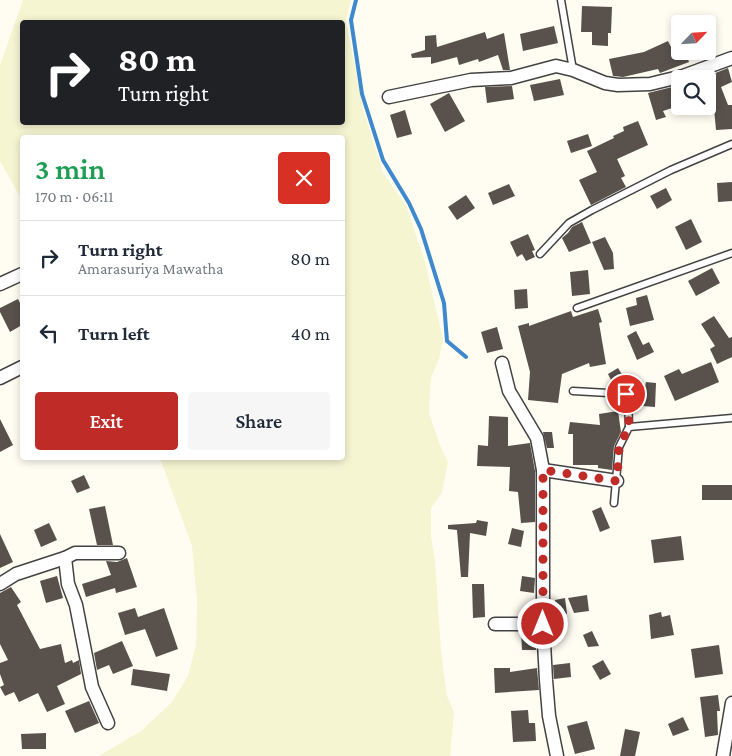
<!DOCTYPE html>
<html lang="en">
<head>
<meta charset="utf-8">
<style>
  :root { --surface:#fff; --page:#f6f6f7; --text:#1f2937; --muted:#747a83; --line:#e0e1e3; --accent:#bf2b27 }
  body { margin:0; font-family:"Crimson Pro",serif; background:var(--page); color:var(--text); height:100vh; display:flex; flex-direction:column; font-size:19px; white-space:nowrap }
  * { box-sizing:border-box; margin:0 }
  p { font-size:16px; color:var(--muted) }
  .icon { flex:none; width:28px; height:28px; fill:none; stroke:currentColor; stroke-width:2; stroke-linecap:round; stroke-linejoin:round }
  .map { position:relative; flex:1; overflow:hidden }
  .drawer { position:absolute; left:20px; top:135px; width:325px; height:325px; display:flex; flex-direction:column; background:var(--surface); border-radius:5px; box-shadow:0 2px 8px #0003 }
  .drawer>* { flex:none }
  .banner { position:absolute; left:20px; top:20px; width:325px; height:105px; border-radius:5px; box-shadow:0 2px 8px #0003; background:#202124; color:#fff; overflow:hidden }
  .needle { width:32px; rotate:65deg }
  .buttons { position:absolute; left:671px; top:15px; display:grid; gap:10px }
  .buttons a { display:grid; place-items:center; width:45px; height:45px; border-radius:5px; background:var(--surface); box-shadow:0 2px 8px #0003; font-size:25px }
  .pin { position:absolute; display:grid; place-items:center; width:42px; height:42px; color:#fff; margin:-21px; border:2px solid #fff; border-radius:50%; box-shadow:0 1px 5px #0007 }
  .me { position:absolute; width:55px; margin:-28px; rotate:0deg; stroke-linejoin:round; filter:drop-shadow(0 0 4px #0008) }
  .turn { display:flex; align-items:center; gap:18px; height:105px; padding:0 15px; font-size:22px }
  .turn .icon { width:65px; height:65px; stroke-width:2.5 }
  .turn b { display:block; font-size:35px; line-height:42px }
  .round { display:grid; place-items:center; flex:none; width:52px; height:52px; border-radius:5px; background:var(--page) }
  .summary { display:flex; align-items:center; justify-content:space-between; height:85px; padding:0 15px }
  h1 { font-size:30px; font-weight:600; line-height:38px; color:#1e9e55 }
  .cta { display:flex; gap:10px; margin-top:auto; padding:10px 15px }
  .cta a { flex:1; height:58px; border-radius:5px; background:var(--accent); color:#fff; font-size:20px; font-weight:600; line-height:58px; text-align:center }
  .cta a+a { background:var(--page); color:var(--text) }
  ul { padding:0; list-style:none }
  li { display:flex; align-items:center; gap:15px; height:75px; padding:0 15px; border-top:1px solid var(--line) }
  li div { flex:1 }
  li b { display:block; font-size:19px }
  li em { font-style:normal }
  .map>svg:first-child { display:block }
  .farmland { fill:#f5f5d2; fill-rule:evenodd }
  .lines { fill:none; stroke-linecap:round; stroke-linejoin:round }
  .stream { stroke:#3e89cd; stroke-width:4 }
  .building { fill:#58514c }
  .lane-casing { stroke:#424242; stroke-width:9 }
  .street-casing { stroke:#424242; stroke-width:15 }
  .lane { stroke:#fff; stroke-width:6 }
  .street { stroke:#fff; stroke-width:12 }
  .route { stroke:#bf2b27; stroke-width:9; stroke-dasharray:0 16.2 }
</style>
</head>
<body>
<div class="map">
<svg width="732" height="756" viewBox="0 0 732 756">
  <rect width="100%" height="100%" fill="#fffdf2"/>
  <path class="farmland" d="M 23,0 L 351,0 L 346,20 L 363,109 L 383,173 L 406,205 L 425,262 L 443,339 L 439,359 L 431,378 L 429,413 L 440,445 L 448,462 L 442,493 L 431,508 L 431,536 L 435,561 L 441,651 L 447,696 L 454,712 L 450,756 L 99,756 L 141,731 L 172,702 L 188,676 L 196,645 L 197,602 L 192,546 L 160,458 L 342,458 L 342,138 L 22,138 L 22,200 L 0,161 L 0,65 ZM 22,22 L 342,22 L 342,122 L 22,122 Z"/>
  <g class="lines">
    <polyline class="stream" points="356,0 351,20 362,94 383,160 409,203 421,229 444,303 447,341 466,357"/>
  </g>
  <g class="building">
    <polygon points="582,6 612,7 611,33 608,33 608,46 592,45 592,32 581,32"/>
    <polygon points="554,26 558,43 523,51 520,34"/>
    <polygon points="485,32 487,39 504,33 510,70 503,70 498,55 479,62 478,59 459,65 457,57 431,64 431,57 412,58 411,54 425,50 425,36 436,35 437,47"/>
    <polygon points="668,41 671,47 680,44 680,51 685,51 689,62 660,73 658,69 623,77 613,76 609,59 644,52"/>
    <polygon points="728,68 732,82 721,87 728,105 732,105 732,129 716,130 713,98 708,101 708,76"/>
    <polygon points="560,79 564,95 534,101 530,85"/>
    <polygon points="512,86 514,99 487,103 485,87"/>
    <polygon points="672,87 678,106 663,111 666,117 656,120 648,93"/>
    <polygon points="449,93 465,121 445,132 430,104"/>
    <polygon points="405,110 412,134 397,138 390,115"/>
    <polygon points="638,121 648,145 617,159 625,176 621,178 626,187 591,205 579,180 597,172 587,151 614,138 613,136 624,131 623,127"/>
    <polygon points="588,134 592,146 571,153 567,141"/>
    <polygon points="732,182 732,201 718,202 717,183"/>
    <polygon points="509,184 515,196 493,205 488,193"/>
    <polygon points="666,188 672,200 657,209 650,196"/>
    <polygon points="466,195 475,208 457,220 448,207"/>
    <polygon points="691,219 702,242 686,250 675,227"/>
    <polygon points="582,222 591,243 569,252 562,238 568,233 572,227"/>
    <polygon points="528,234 535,250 532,251 535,257 526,261 522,254 517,257 510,242"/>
    <polygon points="605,237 613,253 614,269 604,270 592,242"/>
    <polygon points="712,268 720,283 696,296 688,281"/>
    <polygon points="588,270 590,294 572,296 570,272"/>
    <polygon points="527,289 528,308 515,309 514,290"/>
    <polygon points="647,295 654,320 630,326 626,308 637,305 636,298"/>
    <polygon points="18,299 22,307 22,325 10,332 0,312 0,308"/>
    <polygon points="598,309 602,322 599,323 606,364 590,367 589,363 562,374 558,403 528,400 530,372 518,326 529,323 529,326 571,311 573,317"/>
    <polygon points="714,316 729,338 732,337 732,357 717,364 710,349 715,346 701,324"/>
    <polygon points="497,327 503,349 487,353 481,332"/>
    <polygon points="636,331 643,345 649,342 654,352 637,360 627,336"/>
    <polygon points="711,362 719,382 675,401 664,376 679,369 682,374"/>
    <polygon points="618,368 623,376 612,382 608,374"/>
    <polygon points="646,382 656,383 655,407 642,406 642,386 645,387"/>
    <polygon points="618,411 621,432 614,446 612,470 598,468 598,465 573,465 573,434 568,434 570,422 600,425 599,414"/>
    <polygon points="489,416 508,417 508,446 530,443 535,471 535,522 521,523 518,492 509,491 510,467 477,466 478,445 488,446"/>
    <polygon points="0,419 13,445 0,452"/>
    <polygon points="543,432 552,432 554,448 547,448"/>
    <polygon points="84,475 90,488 77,493 71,481"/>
    <rect x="702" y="485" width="30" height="15"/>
    <polygon points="105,506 113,545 97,545 89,509"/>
    <polygon points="601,507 610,528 600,532 592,511"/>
    <polygon points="477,520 488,522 486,536 470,533 468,577 461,577 457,530 448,529 448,525 476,523"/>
    <polygon points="49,523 57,540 41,547 34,530"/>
    <polygon points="512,528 524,531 521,547 508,544"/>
    <polygon points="0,534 13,562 0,568"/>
    <polygon points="681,536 684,560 654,563 651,540"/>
    <polygon points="127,558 137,587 116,593 115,588 86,597 82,584 111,575 106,561 117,562"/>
    <polygon points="57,576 63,598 46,603 40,581"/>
    <polygon points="522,576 535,578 534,593 520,591"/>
    <polygon points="472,584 484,584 485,617 473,618"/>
    <polygon points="11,587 21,602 17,605 40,649 61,644 65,663 72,660 73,663 79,660 81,674 57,686 65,704 47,712 38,693 19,702 14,692 5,696 0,687 4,685 0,674 0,663 8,660 0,644 0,593"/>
    <polygon points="587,595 589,611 574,613 568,598"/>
    <polygon points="565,598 567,614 557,616 555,600"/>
    <polygon points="135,608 138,617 164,608 178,649 156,657 145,629 125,635 118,613"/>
    <polygon points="661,612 662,617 670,615 674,635 651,639 649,615"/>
    <polygon points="592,631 599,646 588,647 583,635"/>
    <polygon points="521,632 535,632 536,650 522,650"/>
    <polygon points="122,641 133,666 113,674 109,665 97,670 94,653"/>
    <polygon points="719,645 723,674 695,678 691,649"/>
    <polygon points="603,660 611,674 600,680 592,666"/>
    <polygon points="570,663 571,677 554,679 553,665"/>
    <polygon points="494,668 510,668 510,672 537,668 539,690 495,693"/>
    <polygon points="133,669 170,674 167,691 131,685"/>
    <polygon points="718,695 720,711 717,711 718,735 705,737 700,697"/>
    <polygon points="89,701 99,723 75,733 65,711"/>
    <polygon points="528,710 529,723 535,723 536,741 513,742 511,711"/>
    <polygon points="683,717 689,730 673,736 668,724"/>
    <polygon points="587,721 595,749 575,754 567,726"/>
    <polygon points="625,729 640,732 635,756 620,756"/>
    <polygon points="46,733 46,749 22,749 21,734"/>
  </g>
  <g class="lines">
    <defs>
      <g id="lane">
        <polyline points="561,0 573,70"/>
        <polyline points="540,254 569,223 592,210 671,170 732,144"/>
        <polyline points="577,308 732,253"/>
        <polyline points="573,391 626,394 628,397 629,427"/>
        <polyline points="614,503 619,447 629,427 732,418"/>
      </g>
      <g id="street">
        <polyline points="389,97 471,80 511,78 556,66 573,70 605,83 618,85 650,84 683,76 732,58"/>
        <polyline points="0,284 22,274"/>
        <polyline points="502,363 509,391 537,438 543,470 543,624 546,680 549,716 557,756"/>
        <polyline points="0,378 22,367"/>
        <polyline points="543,470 617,481"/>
        <polyline points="65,558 68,584 76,605 92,687 108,723"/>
        <polyline points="0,584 16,574 65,558 75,553 119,553"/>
        <polyline points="495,624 543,624"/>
        <polyline points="723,756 732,703"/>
      </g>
    </defs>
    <use href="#lane" class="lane-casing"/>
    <use href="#street" class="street-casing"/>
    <use href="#lane" class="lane"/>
    <use href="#street" class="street"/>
  </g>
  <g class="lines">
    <polyline class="route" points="543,624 543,470 617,481 619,447 629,427 628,397 626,394"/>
  </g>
</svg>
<div class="buttons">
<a><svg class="needle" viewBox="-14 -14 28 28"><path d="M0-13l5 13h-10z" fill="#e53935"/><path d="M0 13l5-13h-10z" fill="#747a83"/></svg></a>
<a><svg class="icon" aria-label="search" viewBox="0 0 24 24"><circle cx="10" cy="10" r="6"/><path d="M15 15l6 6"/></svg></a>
</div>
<div class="pin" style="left:626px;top:394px;background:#d93025"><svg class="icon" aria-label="arrive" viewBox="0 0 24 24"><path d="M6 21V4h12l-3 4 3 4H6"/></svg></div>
<svg class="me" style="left:543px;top:624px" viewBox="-20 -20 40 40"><circle r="17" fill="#bf2b27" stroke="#fff" stroke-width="3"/><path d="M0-11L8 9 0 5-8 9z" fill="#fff"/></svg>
<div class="banner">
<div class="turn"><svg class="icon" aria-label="right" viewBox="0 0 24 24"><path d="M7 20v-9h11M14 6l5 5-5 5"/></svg><div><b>80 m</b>Turn right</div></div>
</div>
<section class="drawer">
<div class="summary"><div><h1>3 min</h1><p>170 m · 06:11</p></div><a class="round" style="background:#d93025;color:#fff"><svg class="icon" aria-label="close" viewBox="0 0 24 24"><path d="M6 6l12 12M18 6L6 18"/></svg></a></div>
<ul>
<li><svg class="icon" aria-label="right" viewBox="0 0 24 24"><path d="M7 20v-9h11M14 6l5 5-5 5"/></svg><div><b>Turn right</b><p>Amarasuriya Mawatha</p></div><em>80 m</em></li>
<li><svg class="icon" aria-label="left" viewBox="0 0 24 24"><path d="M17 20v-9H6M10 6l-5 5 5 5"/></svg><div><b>Turn left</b></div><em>40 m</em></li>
</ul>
<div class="cta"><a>Exit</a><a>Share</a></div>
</section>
</div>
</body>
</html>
